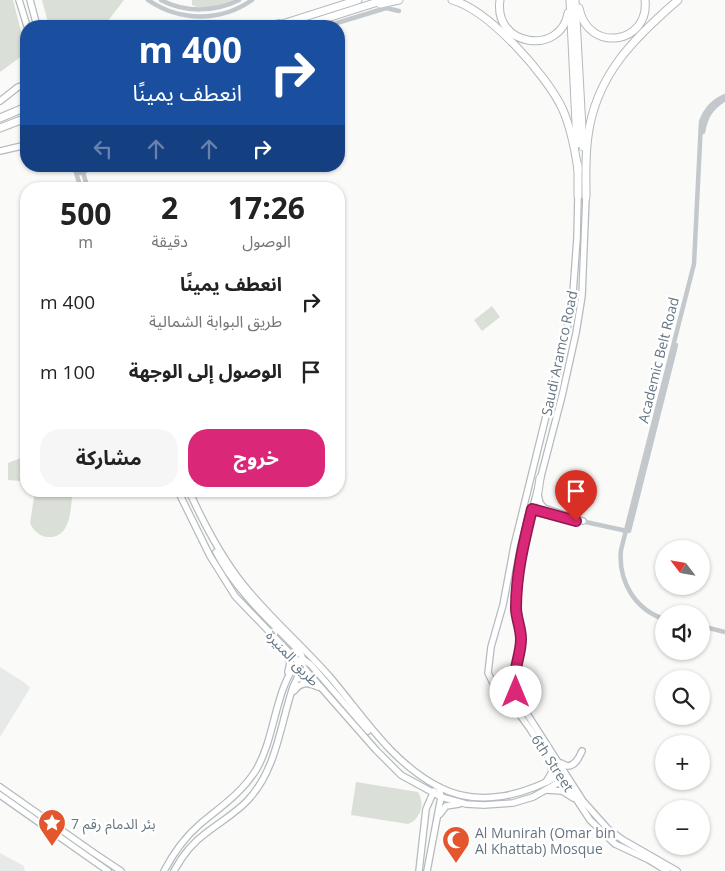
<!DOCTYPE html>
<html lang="ar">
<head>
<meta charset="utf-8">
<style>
  :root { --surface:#fff; --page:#f6f6f6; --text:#222; --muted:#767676; --accent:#db2777 }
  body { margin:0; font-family:"Open Sans","Noto Sans Arabic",sans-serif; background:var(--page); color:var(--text); direction:rtl; height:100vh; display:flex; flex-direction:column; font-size:19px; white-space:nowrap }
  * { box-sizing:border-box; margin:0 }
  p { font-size:16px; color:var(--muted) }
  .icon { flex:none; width:28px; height:28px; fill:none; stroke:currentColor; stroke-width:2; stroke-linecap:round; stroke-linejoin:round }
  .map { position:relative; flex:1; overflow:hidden; direction:ltr }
  .drawer { position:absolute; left:20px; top:182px; width:325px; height:315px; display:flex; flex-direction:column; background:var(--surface); border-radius:20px; box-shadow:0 1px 4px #0004; direction:rtl }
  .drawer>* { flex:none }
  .guide { position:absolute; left:20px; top:20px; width:325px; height:152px; border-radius:20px; box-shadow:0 1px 4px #0004; direction:rtl; background:#1a4fa0; color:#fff; overflow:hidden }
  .needle { width:32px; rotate:301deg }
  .controls { position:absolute; left:655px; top:540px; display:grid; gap:10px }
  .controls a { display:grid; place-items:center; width:55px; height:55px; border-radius:50%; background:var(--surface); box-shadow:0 1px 4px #0004; font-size:25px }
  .pin { position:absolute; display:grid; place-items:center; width:42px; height:42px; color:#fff; margin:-51px -21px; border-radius:50% 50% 50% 0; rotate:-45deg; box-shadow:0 0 5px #0007 }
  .pin .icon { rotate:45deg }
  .me { position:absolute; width:55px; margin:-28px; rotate:0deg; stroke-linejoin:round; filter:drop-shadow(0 0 4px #0008) }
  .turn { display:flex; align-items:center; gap:18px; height:105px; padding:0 20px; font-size:22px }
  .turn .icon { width:65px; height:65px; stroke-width:2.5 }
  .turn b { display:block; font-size:35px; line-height:42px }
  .lanes { display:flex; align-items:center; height:48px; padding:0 20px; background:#0003; justify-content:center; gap:25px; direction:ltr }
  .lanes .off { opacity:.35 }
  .eta { display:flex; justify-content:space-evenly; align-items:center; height:85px; text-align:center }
  .eta b { font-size:30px; font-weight:700; line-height:35px }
  .primary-button { display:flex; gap:10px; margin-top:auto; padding:10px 20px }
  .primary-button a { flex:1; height:58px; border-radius:20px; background:var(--accent); color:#fff; font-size:20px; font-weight:700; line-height:58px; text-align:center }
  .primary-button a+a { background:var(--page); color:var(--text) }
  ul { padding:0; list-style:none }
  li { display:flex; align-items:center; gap:15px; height:70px; padding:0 20px }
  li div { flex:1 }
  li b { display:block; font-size:19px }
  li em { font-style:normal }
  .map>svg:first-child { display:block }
  .built { fill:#e8e9e9 }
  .green { fill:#dadfd7 }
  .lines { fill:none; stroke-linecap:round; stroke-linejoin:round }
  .major-casing { stroke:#b5babe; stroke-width:8 }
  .highway-casing { stroke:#b4b9bd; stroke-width:9 }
  .minor { stroke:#c3c8cc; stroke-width:4.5 }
  .major { stroke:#fff; stroke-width:5.5 }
  .highway { stroke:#fff; stroke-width:7 }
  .route-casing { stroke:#8e194d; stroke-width:12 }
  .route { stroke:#db2777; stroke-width:9 }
  .labels { text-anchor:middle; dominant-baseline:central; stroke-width:5; stroke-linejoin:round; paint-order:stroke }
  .street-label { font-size:14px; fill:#657683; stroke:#fff }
  .poi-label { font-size:14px; fill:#657683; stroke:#fff; text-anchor:start }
</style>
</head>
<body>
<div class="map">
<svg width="725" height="871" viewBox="0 0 725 871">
  <rect width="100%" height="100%" fill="#fafaf8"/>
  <g class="built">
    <polygon points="0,667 25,683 30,688 0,737"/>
    <polygon points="0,853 24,866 25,871 0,871"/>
  </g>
  <g class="green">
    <polygon points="0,0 13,0 22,35 26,43 26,53 0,72"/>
    <polygon points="42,0 124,0 104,26 49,26"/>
    <path d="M 192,0 L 233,0 C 222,5 203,11 192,5 Z"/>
    <polygon points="492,306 500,317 482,331 474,320"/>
    <polygon points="26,449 26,466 21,481 8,480 8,463 21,458"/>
    <path d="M 35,491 L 73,491 C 70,508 72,539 47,537 C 39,536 33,530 30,523 Z"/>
    <path d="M 356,782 L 418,792 C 425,803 421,819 408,824 L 351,815 Z"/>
  </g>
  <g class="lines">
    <defs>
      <g id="major">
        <polyline points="19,0 27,26"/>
        <polyline points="30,0 37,26"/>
        <polyline points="268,26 279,23"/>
        <polyline points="0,101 18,87 26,84"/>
        <polyline points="0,151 26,145"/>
        <polyline points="578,196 577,238 573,293 566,335 514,546 503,605 491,647 488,673 493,683 507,697 530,729 590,820 615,844 649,860 667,871"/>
        <polyline points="586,197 582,296 576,333 562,396 521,553 516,583 516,611 521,639 514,684 516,692 522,706 583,801 608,829 623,840 677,871"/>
        <polyline points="178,491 210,556 235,596 303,667 376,750 401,775 441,797 466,804 484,805 513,803 533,797 565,779"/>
        <path d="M 189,491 C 204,524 220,555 242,583 C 269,617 302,645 330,677 C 364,717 391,762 439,787 C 479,808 525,795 562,774"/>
        <polyline points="538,494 540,503 544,508 583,521"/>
        <polyline points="285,652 290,662 288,672"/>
        <path d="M 294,691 C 300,682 309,682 318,687"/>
        <path d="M 561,763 L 567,766 C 575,766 579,758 582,751"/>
        <polyline points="546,782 552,772 551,764"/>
        <polyline points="0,787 94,853 121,871"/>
        <polyline points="547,790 562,791 573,798"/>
        <polyline points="0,795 108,871"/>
        <polyline points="440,814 446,806 459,804"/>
        <path d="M 164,871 C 173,854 184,838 199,825 C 219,808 241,794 256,770 C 276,736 274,690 299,660 L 304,660 L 311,665 L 368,731"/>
        <path d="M 174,871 C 182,856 192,843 206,833 C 220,822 236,813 248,800 C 276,770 280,727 292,690 C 296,677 309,664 299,651 C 269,620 236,591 216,552"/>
        <polyline points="419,871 426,809 434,791"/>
        <polyline points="427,871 441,797 439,787"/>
      </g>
      <g id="highway">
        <path d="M 452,0 C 489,10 547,75 563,110 C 571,129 575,149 578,170"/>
        <path d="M 500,0 C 493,47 561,56 568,13"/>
        <polyline points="570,0 577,144"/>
        <polyline points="575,0 583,147"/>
        <polyline points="380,4 399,0"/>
        <path d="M 579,8 C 588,54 650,44 645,0"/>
        <polyline points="276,26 358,0"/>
        <polyline points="302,26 384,0"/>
        <polyline points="0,118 26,107"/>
        <polyline points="0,128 26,118"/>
        <polyline points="578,165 578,196"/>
        <path d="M 586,197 C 586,177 585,156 588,136 C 596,75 634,38 678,0"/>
        <polyline points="538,492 540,478"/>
      </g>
    </defs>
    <use href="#major" class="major-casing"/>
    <use href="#highway" class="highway-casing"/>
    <g class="minor">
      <path d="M 148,0 C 180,22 221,22 252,0"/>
      <path d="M 161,0 C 185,13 215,12 239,0"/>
      <polyline points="327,26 386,8 399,11"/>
      <path d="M 703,132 C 706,116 711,108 725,99"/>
      <polyline points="74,166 81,189"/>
      <polyline points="81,166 88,189"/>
      <polyline points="80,173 97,166"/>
      <polyline points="523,507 566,518"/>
      <polyline points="581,521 627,531"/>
      <polyline points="629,531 676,345"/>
      <path d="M 664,619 C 634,609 618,580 621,550 L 694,264 L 701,122 C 705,110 713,101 725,96"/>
      <polyline points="701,626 725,632"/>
    </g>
    <use href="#major" class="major"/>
    <use href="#highway" class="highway"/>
  </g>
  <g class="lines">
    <defs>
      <path id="route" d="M 516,692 C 511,673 521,657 521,639 C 521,628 516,618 516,608 C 516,574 524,542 532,509 L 576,521"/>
    </defs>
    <use href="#route" class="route-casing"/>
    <use href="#route" class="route"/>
  </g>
  <defs>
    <symbol id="sight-pin" viewBox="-11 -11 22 30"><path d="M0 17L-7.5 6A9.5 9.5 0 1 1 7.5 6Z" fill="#e4572e" stroke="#fff"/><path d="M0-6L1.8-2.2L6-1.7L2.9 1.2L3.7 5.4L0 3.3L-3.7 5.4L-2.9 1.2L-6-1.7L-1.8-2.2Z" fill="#fff"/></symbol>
    <symbol id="mosque-pin" viewBox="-11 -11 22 30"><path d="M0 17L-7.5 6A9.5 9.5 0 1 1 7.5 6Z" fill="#e4572e" stroke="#fff"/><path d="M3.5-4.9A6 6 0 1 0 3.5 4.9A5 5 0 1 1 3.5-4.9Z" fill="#fff"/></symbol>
  </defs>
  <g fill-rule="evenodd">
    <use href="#sight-pin" x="36" y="807" width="32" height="43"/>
    <use href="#mosque-pin" x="440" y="824" width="32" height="43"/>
  </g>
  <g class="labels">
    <g class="street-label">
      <text transform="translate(559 353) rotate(-78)">Saudi Aramco Road</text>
      <text transform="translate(658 360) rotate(-76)">Academic Belt Road</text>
      <text transform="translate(293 658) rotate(47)">طريق المنيرة</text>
      <text transform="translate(553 763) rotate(57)">6th Street</text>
    </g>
    <g class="poi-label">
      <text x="71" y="823">بئر الدمام رقم 7</text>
      <text x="475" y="832">Al Munirah (Omar bin<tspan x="475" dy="16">Al Khattab) Mosque</tspan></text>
    </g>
  </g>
</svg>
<div class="controls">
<a><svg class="needle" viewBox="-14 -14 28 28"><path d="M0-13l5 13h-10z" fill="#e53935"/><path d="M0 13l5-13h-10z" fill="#767676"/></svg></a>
<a><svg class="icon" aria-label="sound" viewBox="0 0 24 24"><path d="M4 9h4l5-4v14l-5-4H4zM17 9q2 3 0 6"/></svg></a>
<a><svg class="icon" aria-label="search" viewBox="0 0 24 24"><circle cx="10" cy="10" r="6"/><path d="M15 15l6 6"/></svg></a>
<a>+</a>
<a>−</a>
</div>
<div class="pin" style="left:576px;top:521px;background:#d93025"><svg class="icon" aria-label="arrive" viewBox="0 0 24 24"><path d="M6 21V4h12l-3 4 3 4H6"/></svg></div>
<svg class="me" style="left:516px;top:692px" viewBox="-20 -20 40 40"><circle r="19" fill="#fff"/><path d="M0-13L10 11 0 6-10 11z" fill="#db2777"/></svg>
<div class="guide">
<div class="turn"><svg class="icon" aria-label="right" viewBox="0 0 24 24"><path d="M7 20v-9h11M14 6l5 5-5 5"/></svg><div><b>400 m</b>انعطف يمينًا</div></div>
<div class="lanes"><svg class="icon off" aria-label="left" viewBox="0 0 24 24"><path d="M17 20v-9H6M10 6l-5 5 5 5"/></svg><svg class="icon off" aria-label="ahead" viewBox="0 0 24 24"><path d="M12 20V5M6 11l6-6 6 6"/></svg><svg class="icon off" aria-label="ahead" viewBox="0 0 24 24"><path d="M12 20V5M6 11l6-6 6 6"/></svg><svg class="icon" aria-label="right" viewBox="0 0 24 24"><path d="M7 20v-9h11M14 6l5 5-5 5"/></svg></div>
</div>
<section class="drawer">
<div class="eta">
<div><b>17:26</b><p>الوصول</p></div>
<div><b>2</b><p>دقيقة</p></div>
<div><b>500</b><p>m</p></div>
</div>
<ul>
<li><svg class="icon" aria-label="right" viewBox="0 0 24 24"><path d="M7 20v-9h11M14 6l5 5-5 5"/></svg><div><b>انعطف يمينًا</b><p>طريق البوابة الشمالية</p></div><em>400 m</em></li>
<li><svg class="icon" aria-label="arrive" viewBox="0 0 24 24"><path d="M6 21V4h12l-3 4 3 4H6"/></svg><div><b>الوصول إلى الوجهة</b></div><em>100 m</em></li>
</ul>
<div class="primary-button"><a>خروج</a><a>مشاركة</a></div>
</section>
</div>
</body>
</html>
